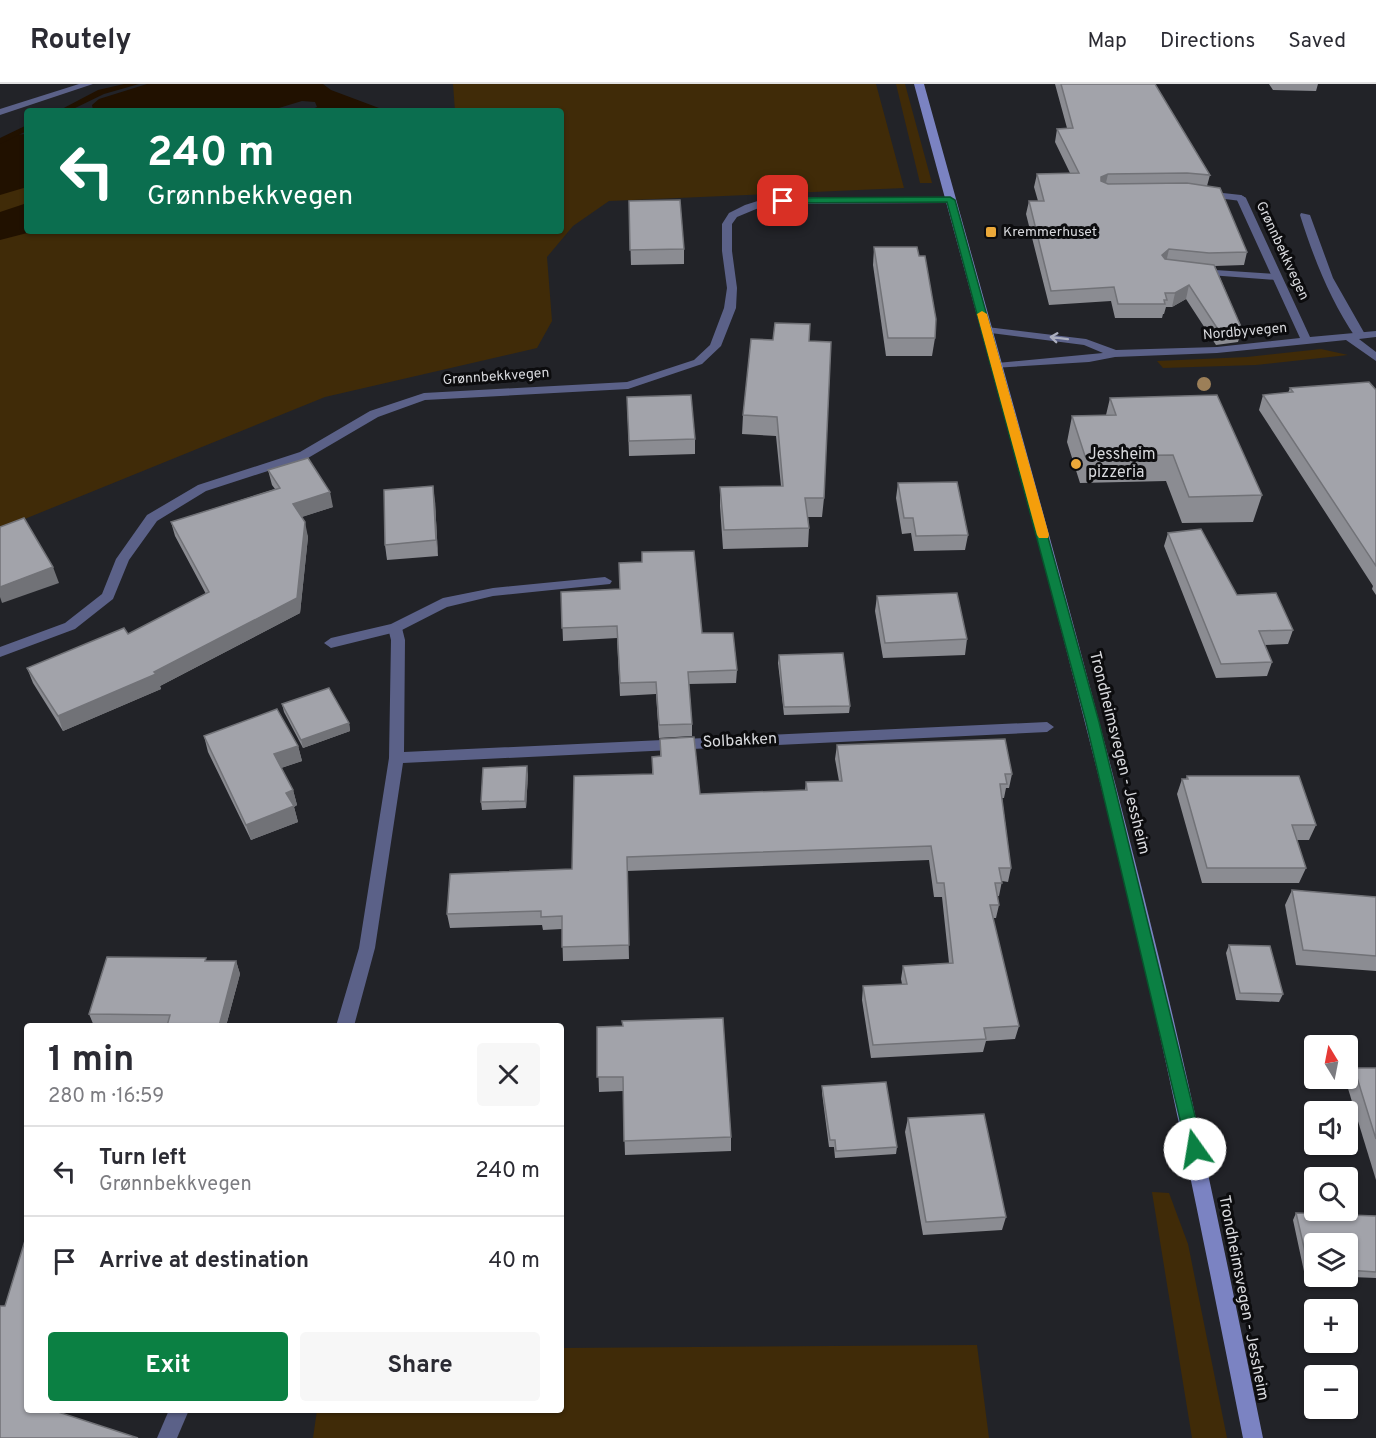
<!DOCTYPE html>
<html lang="en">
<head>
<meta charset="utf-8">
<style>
  :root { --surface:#fff; --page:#f7f7f7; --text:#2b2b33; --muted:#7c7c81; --line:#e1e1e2; --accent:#0b8043 }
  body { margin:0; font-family:Overpass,sans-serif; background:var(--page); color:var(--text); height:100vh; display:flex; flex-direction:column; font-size:22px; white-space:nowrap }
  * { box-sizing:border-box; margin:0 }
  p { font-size:20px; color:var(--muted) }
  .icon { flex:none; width:33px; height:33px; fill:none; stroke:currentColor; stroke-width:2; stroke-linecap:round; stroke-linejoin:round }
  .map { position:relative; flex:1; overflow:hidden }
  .panel { position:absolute; left:24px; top:939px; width:540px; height:390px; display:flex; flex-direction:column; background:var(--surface); border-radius:6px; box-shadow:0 2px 4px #0004 }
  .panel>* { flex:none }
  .banner { position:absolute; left:24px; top:24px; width:540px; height:126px; border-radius:6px; box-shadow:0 2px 4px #0004; background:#0b6e4f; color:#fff; overflow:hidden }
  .needle { width:39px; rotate:350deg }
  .buttons { position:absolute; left:1304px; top:951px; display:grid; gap:12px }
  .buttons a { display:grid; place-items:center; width:54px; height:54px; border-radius:6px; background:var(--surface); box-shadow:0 2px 4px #0004; font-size:30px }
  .pin { position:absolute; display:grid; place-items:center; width:51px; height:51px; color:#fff; margin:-26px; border-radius:12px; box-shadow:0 3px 9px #0006 }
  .me { position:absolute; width:66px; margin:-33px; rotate:347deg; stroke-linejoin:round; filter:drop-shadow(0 0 4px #0008) }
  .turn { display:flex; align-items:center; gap:21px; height:126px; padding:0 24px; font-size:27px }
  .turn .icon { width:78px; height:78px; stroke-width:2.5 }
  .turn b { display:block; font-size:42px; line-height:51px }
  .round { display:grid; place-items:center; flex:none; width:63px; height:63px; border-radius:6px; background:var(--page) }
  .head { display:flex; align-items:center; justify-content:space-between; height:102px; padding:0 24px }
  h1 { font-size:36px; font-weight:700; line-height:45px }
  .primary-button { display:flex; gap:12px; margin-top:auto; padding:12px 24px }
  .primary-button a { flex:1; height:69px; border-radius:6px; background:var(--accent); color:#fff; font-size:24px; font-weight:700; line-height:69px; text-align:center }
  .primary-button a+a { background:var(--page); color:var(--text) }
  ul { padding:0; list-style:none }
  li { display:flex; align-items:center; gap:18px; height:90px; padding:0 24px; border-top:2px solid var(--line) }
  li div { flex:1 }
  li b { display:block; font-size:22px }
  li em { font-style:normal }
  header { display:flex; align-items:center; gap:36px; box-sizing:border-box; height:84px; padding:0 30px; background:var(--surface); border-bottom:2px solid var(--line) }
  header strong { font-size:28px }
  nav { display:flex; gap:33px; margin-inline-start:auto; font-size:21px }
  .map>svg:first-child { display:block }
  .green { fill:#402b08 }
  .water { fill:#211100 }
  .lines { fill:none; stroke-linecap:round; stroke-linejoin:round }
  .stream { fill:#211100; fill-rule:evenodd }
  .lane { fill:#5b6188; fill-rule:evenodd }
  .street { fill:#5b6188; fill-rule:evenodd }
  .secondary { fill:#7b83c2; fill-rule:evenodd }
  .tree { fill:#9c7f58 }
  .wall { fill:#8b8c92 }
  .shaded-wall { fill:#717277 }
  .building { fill:#a2a3aa; stroke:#717277; stroke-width:1.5 }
  .oneway { stroke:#acafbf }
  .route { fill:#0b8043; stroke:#07532c; stroke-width:1.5 }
  .slow { fill:#f59e0b }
  .poi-dot { fill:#eca93a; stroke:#0c0c0e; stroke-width:2 }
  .labels { text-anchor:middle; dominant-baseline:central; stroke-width:6; stroke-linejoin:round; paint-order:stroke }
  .far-poi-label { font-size:14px; fill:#d8d9dd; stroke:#0c0c0e; text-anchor:start }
  .far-street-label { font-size:14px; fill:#d8d9dd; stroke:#0c0c0e }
  .poi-label { font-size:16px; fill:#d8d9dd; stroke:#0c0c0e; text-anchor:start }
  .street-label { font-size:16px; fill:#d8d9dd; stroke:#0c0c0e }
</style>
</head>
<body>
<header>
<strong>Routely</strong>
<nav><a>Map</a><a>Directions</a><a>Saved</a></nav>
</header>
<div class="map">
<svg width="1376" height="1354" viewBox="0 0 1376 1354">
  <rect width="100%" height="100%" fill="#222328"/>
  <g class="green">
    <polygon points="453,0 876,0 904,104 609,117 573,142 547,173 552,237 537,264 325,313 0,445 0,73 27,73 27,147 561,147 561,27 455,27"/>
    <polygon points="896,0 905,0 932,99 920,99"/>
    <polygon points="1321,265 1348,271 1256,281 1163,284 1157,277 1247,273"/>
    <polygon points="1152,1108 1169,1109 1188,1160 1227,1354 1192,1354"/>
    <polygon points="977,1261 989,1354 313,1354 317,1326 561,1326 561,1264"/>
  </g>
  <g class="water">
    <polygon points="147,0 323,0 331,6 387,27 307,27 317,23 315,18 302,17 269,27 93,26 92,21 99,15"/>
    <polygon points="27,50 27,103 0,111 0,56 11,51"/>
    <polygon points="27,119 27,147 35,147 0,156 0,128"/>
  </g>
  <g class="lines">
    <g class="stream">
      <polygon points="124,0 139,0 104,10 69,27 58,27 98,6"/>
      <polygon points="27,41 27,47 0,60 0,54"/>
    </g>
    <g class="lane">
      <polygon points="79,0 93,0 0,31 0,25"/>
      <polygon points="1205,107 1241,111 1246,114 1241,117 1201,112 1200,110"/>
      <path d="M 1301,129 L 1310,131 L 1333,194 L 1366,252 L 1364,254 L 1356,254 C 1330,216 1314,175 1300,131 Z"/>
      <polygon points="1200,185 1277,190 1282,193 1277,196 1196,190 1196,186"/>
      <polygon points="605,493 612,497 610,500 493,512 447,523 400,547 331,564 324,559 331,554 391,540 443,514 493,504"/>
    </g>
    <g class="street">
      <polygon points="1241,111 1246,114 1310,253 1376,247 1376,253 1359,255 1376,268 1376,277 1346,256 1217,269 1115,273 1089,278 993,284 993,280 997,279 1103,269 1084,261 983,248 981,246 987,243 1086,255 1116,266 1217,263 1300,254 1236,114"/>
      <polygon points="798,113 950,113 955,116 950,119 768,120 737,133 732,140 732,167 737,204 736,224 721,262 702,280 628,305 425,316 378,333 308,374 206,407 157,437 129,476 113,515 75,545 0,573 0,563 65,539 102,510 116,475 147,431 198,401 300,368 370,327 424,309 627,298 694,276 710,261 724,224 727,204 722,167 722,140 729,129 745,121 767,114"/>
      <polygon points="395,539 402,544 405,556 404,668 1047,638 1054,643 1047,648 403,679 375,864 354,942 336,942 359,864 389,674 391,556 388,544"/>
      <polygon points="169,1326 189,1326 177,1354 157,1354"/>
    </g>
    <path class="secondary" d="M 914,0 L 924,0 C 999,270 1076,540 1144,813 C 1189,992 1226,1173 1263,1354 L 1243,1354 C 1207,1173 1171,992 1128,813 C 1063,540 987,270 914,0 Z"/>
  </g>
  <circle class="tree" cx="1204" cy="300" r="7"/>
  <g class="wall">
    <polygon points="1055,0 1155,0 1210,91 1207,102 1247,168 1244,181 1215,182 1242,245 1238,258 1216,261 1186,215 1172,223 1166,223 1164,230 1163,230 1162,234 1115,234 1111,217 1049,221 1026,130 1029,117 1038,117 1034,103 1037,90 1070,89 1055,58 1057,45 1067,44"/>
    <polygon points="1269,0 1318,0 1316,7 1273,6"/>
    <polygon points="629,117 684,165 684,180 631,181"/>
    <polygon points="874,163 935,254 932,272 886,272 873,181"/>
    <polygon points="809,257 824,414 822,433 808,433 809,444 808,463 723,465 720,422 720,403 781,402 776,352 742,350 743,331"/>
    <polygon points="1290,304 1376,306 1376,511 1372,505 1373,502 1259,326 1263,311 1288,309"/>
    <polygon points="627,313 695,355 695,370 629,372"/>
    <polygon points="1110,314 1262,411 1253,438 1182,439 1166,397 1080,399 1067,358 1072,332 1106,331"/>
    <polygon points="268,386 333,423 301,433 308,453 300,529 160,602 161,605 63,647 33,599 27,584 128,550 206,510 175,452 171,438 275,405 272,401"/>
    <polygon points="898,399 968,451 965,466 914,467 911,449 902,450 896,414"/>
    <polygon points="435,417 438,472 387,476 385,461"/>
    <polygon points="1168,449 1237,511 1293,546 1288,560 1264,561 1272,578 1267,592 1216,594 1164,462"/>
    <polygon points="561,508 737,586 736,599 689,600 692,640 692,652 659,654 656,610 620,612 617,554 563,557"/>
    <polygon points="877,512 967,555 965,571 883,574 875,527"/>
    <polygon points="779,571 850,622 849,629 784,631 778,579"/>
    <polygon points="282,620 349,639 350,647 303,664 284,628"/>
    <polygon points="204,652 298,662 302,677 281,684 293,706 297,721 294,723 298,738 251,756 208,668"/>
    <polygon points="660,655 700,710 805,706 806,698 839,697 835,675 837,661 1012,690 1009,704 1006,704 1004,714 1002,714 1011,784 1008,798 1002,797 999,812 997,812 999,821 996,834 993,834 1019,942 1015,955 986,957 983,968 871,974 862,916 863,902 902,900 901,895 903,882 949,879 942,813 934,813 929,776 627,787 629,875 563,877 562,845 543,846 542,841 450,844 447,830 572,785 652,690 652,673 660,672"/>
    <polygon points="528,690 526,724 482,726 481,718"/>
    <polygon points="1187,692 1316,741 1309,756 1297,756 1306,784 1299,799 1202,799 1177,710 1182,695 1186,695"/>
    <polygon points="1292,806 1376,813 1376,887 1296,881 1285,821"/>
    <polygon points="1229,861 1283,910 1279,918 1236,916 1226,869"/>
    <polygon points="207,877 236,877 240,890 226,942 94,942 89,930"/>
    <polygon points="597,943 731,1053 731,1067 625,1071 623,1007 599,1008"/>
    <polygon points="1354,984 1376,984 1376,1096 1346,998"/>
    <polygon points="822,1002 897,1063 896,1070 835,1074 834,1063 829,1063 822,1009"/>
    <polygon points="908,1034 1006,1133 1002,1146 923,1151 905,1048"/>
    <polygon points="1296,1129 1376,1132 1376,1194 1326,1192 1347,1192 1347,1160 1314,1160 1314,1192 1305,1192 1293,1136"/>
  </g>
  <g class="shaded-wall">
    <polygon points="1108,90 1105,103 1099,106 1101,93"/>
    <polygon points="1169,165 1166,179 1162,171"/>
    <polygon points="1189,201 1186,215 1172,223 1175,209"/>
    <polygon points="433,402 435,417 438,472 436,456"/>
    <polygon points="330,408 333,423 296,435 293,420"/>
    <polygon points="305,438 308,453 300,529 160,602 161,605 63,647 58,632 154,588"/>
    <polygon points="53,483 59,499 2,519 0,513 0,503"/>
    <polygon points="349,639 350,647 303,664 301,656"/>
    <polygon points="298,662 302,677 278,685 274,670"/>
    <polygon points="527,682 528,690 526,724 525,717"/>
    <polygon points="293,706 297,721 294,723 298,738 251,756 246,741 286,709"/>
    <polygon points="236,877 240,890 226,942 219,942"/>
  </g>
  <g class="building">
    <polygon points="1061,0 1155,0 1210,91 1187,89 1108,90 1101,93 1101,97 1108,100 1187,99 1220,104 1247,168 1209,169 1169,165 1162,171 1165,175 1214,181 1242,245 1219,247 1189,201 1175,209 1165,209 1167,216 1164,216 1165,220 1118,220 1114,203 1051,207 1029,117 1044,117 1037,90 1079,89 1057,45 1073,44"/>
    <polygon points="680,116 684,165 630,166 629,117"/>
    <polygon points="874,163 917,163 919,172 925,172 936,235 935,254 888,254"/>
    <polygon points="775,239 810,240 809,257 831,258 824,414 805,414 809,444 724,446 720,403 783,402 777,333 743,331 751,255 773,256"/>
    <polygon points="1369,298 1376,306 1376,482 1263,311 1293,308 1290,304"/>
    <polygon points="691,311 695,355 629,357 627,313"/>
    <polygon points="1217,311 1262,411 1189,413 1173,371 1085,372 1072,332 1116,331 1110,314"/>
    <polygon points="308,374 330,408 293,420 305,438 297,514 154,588 156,590 58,632 27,584 124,544 128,550 209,508 171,438 280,404 268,386"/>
    <polygon points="957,398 968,451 916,452 913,434 904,434 898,399"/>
    <polygon points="433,402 436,456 385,461 384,406"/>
    <polygon points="24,434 53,483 0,503 0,443"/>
    <polygon points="1201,445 1237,511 1276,509 1293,546 1259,547 1272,578 1221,580 1168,449"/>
    <polygon points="694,467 702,549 733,549 737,586 688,588 692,640 659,641 656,598 620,599 617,542 562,544 561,508 620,505 619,479 642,478 642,468"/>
    <polygon points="957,509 967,555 885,559 877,512"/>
    <polygon points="843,569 850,622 784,623 779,571"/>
    <polygon points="329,604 349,639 301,656 282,620"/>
    <polygon points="277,625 298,662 274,670 293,706 286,709 294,722 246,741 204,652"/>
    <polygon points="694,653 700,710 807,706 806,698 842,697 837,661 1005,655 1012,690 1005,690 1007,700 1000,700 1011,784 999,784 1002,799 995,799 999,821 990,821 1019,942 984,944 986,955 873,961 863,902 907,900 903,882 953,879 944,799 937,799 931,762 627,773 629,861 562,863 562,832 541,833 541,827 447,830 450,790 572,785 574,692 653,690 652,673 661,672 660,655"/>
    <polygon points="527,682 525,717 481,718 483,684"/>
    <polygon points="1187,692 1299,692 1316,741 1292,741 1306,784 1207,784 1182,695 1188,695"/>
    <polygon points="1292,806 1376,813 1376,872 1303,866"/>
    <polygon points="1229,861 1270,862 1283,910 1240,909"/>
    <polygon points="107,873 206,874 205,877 236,877 219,942 167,942 170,931 89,930"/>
    <polygon points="723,934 731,1053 624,1057 623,993 597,993 597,943 623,942 622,937"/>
    <polygon points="1354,984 1376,984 1376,1055"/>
    <polygon points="886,998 897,1063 836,1067 835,1056 830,1056 822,1002"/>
    <polygon points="984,1030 1006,1133 926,1138 908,1034"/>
    <polygon points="1296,1129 1376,1132 1376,1188 1347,1186 1347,1160 1314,1160 1314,1185 1309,1185"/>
    <polygon points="27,1150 27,1326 52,1326 138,1354 0,1354 0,1222 5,1222"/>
  </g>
  <defs><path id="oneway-shaft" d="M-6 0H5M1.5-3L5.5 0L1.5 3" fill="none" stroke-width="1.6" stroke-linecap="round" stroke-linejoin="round" transform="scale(1.5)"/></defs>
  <use class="oneway" href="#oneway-shaft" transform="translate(1059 254) rotate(-173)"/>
  <polygon class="route" points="950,113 955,116 1099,638 1203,1065 1201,1071 1195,1073 1189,1071 1187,1065 1086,638 947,118 783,119 778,117 783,114"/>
  <polygon class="slow" points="982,227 987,230 1049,451 1048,454 1039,454 1037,451 977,230"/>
  <g class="poi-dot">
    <rect x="985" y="142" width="12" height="12" rx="3"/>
    <circle cx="1076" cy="380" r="6"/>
  </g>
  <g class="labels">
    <g class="far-poi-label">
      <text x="1003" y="148">Kremmerhuset</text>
    </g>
    <g class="far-street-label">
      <text transform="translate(1282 167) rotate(65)">Grønnbekkvegen</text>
      <text transform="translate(1245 248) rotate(-5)">Nordbyvegen</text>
      <text transform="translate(496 293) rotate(-4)">Grønnbekkvegen</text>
    </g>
    <g class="poi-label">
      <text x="1088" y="371">Jessheim<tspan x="1088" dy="18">pizzeria</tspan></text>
    </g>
    <g class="street-label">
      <text transform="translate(740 657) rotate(-3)">Solbakken</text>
      <text transform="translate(1119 669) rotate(76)">Trondheimsvegen - Jessheim</text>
      <text transform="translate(1243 1214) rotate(79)">Trondheimsvegen - Jessheim</text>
    </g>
  </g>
</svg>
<div class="buttons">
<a><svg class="needle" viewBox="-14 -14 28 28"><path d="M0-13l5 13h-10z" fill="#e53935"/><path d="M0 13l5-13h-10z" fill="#7c7c81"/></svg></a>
<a><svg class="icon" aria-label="sound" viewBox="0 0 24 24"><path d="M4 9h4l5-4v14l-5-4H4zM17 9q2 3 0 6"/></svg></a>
<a><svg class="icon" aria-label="search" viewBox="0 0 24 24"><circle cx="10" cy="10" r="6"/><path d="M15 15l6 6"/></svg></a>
<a><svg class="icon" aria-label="layers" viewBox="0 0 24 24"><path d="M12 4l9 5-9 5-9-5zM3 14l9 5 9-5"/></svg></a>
<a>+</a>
<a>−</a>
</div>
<div class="pin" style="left:783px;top:117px;background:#d93025"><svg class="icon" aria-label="arrive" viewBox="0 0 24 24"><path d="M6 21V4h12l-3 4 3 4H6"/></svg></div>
<svg class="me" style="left:1195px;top:1065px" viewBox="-20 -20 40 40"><circle r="19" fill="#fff"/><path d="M0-13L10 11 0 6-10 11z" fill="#0b8043"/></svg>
<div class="banner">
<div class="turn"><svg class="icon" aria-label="left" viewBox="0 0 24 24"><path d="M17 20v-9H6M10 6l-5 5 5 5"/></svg><div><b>240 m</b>Grønnbekkvegen</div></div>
</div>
<section class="panel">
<div class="head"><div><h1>1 min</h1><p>280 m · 16:59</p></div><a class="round"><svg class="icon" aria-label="close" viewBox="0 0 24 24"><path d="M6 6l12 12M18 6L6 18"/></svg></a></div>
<ul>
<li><svg class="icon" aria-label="left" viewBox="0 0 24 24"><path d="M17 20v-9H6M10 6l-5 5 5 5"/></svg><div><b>Turn left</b><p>Grønnbekkvegen</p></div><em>240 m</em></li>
<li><svg class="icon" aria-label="arrive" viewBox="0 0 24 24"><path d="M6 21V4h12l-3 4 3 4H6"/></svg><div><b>Arrive at destination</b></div><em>40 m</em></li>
</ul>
<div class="primary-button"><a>Exit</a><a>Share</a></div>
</section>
</div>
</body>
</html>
